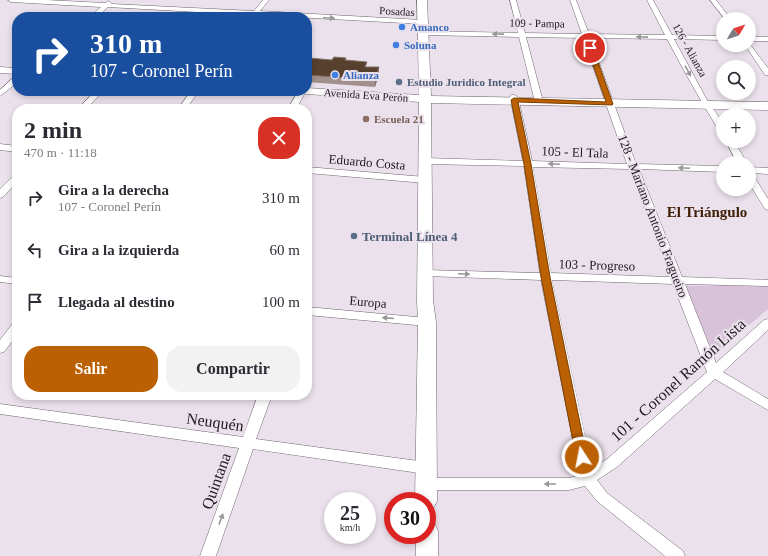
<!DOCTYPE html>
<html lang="es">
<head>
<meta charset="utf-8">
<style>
  :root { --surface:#fff; --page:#f2f2f3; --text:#2b2b33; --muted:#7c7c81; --accent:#bb6003 }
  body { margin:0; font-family:"Times New Roman",serif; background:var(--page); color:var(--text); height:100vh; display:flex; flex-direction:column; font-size:15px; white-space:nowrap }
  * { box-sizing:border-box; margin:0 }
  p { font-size:13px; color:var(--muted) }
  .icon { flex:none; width:22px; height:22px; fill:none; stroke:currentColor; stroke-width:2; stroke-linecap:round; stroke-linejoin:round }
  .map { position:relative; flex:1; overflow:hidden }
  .sheet { position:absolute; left:12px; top:104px; width:300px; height:296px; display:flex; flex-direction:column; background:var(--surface); border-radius:16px; box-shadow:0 2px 6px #0003 }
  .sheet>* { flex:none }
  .hud { position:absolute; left:12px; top:12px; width:300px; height:84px; border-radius:16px; box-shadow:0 2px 6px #0003; background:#1a4fa0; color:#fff; overflow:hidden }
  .needle { width:26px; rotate:51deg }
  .controls { position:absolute; left:716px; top:12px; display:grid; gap:8px }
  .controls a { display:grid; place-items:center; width:40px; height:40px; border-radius:50%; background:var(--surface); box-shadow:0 2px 6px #0003; font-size:20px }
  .speed { position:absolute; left:324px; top:492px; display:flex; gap:8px; font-size:20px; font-weight:700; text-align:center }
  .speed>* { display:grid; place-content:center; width:52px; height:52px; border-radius:50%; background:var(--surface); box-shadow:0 2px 6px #0003; line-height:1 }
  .speed small { font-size:10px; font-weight:400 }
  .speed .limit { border:6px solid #d22; background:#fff; color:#111 }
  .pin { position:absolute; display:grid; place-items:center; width:34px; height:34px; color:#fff; margin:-17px; border:2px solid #fff; border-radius:50%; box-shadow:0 1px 4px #0007 }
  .me { position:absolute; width:44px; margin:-22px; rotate:349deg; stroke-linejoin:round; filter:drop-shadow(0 0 3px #0008) }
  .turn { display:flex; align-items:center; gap:14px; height:84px; padding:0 12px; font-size:18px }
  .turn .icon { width:52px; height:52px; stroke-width:2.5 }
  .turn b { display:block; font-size:28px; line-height:34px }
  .round { display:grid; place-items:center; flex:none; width:42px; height:42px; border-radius:16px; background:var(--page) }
  .headline { display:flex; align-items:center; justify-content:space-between; height:68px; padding:0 12px }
  h1 { font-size:24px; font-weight:700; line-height:30px }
  .cta { display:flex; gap:8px; margin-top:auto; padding:8px 12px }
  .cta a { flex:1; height:46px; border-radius:16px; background:var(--accent); color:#fff; font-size:16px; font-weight:700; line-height:46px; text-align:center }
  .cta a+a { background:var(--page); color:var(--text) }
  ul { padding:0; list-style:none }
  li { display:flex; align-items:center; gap:12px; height:52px; padding:0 12px }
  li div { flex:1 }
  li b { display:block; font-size:15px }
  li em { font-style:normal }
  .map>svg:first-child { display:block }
  .green { fill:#d7c2d9 }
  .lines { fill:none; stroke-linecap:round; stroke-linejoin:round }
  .street-casing { stroke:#6f656f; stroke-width:1 }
  .secondary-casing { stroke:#6f656f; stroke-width:1 }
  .street { fill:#fff; fill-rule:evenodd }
  .secondary { fill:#fff; fill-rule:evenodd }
  .wall { fill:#a1908c }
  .shaded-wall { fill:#837066 }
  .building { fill:#57402d; stroke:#837066 }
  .oneway { fill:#999899 }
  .route { fill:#bb6003; stroke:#7a3e02 }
  .shop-dot { fill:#3f7fe0; stroke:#ebe1ec; stroke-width:1.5 }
  .service-dot { fill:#5c6f8a; stroke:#ebe1ec; stroke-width:1.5 }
  .education-dot { fill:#8d6e63; stroke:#ebe1ec; stroke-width:1.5 }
  .labels { text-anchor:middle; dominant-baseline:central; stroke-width:4; stroke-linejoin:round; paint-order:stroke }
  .far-street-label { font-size:11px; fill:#1d191d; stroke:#ebe1ec }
  .far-shop-label { font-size:11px; font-weight:bold; fill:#366cbe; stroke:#ebe1ec; text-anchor:start }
  .far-service-label { font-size:11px; font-weight:bold; fill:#4e5e75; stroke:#ebe1ec; text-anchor:start }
  .far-education-label { font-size:11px; font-weight:bold; fill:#785e54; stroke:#ebe1ec; text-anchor:start }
  .street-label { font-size:13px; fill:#1d191d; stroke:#ebe1ec }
  .service-label { font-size:13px; font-weight:bold; fill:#4e5e75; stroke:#ebe1ec; text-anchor:start }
  .quarter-label { font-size:15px; font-weight:bold; fill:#3f2007; stroke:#ebe1ec }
  .near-street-label { font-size:16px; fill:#1d191d; stroke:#ebe1ec }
</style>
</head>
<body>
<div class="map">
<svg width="768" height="556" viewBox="0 0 768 556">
  <rect width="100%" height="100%" fill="#ebe1ec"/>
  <polygon class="green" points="768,284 768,309 720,350 716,350 711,348 685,286"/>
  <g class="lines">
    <defs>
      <g id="street">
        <polygon points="8,0 46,0 105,3 109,1 112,4 254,11 263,0 269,0 260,11 422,20 425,22 422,24 257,15 255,17 249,17 250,15 108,7 97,17 90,17 101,7 11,2"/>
        <path d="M 510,0 L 516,0 L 525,33 L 582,34 L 570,0 L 576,0 L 589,34 L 665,35 L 647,0 L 653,0 L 672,35 L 723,36 L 723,40 L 674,39 L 707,100 L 723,123 L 723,133 L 720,132 C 701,102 684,71 667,39 L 590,38 L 636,164 L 723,166 L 723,172 L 639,169 L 682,277 L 768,280 L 768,286 L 685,284 L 716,363 L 764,320 L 768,319 L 768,330 L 723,372 L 768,399 L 768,410 L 715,379 L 617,467 L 597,480 L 607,493 L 683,551 L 685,556 L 665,556 L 597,501 L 585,486 L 569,490 L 426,490 L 421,488 L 419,484 L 421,480 L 426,478 L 569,478 L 580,475 L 541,280 L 425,276 L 420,273 L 425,270 L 540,273 L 524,166 L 425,164 L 421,161 L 425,158 L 523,161 L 510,97 L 511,95 L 514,95 L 518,97 L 532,161 L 627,164 L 583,38 L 526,37 L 542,98 L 538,100 L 534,98 L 519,37 L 423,35 L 420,33 L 423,31 L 518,33 ZM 533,167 L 629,169 L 671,277 L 551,273 ZM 552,280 L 673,284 L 707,372 L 607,459 L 592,469 Z"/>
        <polygon points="710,0 716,0 731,19 725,19"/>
        <rect x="749" y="37" width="19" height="4"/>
        <polygon points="749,43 768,68 768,75 765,75 745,45 749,45"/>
        <polygon points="14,77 17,77 17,83 0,96 0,90"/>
        <polygon points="95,91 103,91 86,109 78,109"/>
        <polygon points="191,91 199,91 186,109 178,109"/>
        <polygon points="298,91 306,91 296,109 288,109"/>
        <polygon points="726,141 734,141 747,163 737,163"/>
        <polygon points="0,144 17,146 17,152 0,150"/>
        <polygon points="307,167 425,177 430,180 425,183 307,173"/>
        <polygon points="749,167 768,168 768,174 752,173 768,199 768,210 765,209 749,183"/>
        <polygon points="17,174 17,182 3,197 0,198 0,189 14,175"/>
        <polygon points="0,276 17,278 17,284 0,282"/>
        <polygon points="307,307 427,318 431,319 433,322 431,325 427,326 307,315"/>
        <polygon points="17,322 17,335 4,352 0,353 0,340 13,323"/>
        <polygon points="258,395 272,395 256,439 426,462 431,464 433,468 431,472 426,474 253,449 216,556 200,556 239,448 0,414 0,404 243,437"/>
      </g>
      <g id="secondary">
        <polygon points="417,0 427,0 431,96 768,102 768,110 431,103 433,300 436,322 437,501 434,507 427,510 427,501 415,501 418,322 417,300 419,102 307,94 303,93 301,91 307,91 307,88 419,95"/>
        <polygon points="0,67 17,68 17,74 0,73"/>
        <polygon points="427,521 435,524 438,531 438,556 416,556 416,535 427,535"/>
      </g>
    </defs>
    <use href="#street" class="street-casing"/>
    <use href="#secondary" class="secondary-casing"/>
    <use href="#street" class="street"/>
    <use href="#secondary" class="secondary"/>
  </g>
  <polygon class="wall" points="332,60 346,61 367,67 379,67 379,74 375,87 307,82 307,62"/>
  <polygon class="shaded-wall" points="379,67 379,74 375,87 375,80"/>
  <polygon class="building" points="334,57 346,58 345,60 367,62 365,67 379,67 375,80 307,75 307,62 309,58 332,60"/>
  <defs><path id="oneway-solid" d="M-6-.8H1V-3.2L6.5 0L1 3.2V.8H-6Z"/></defs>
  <g class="oneway">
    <use href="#oneway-solid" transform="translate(329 18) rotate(3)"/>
    <use href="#oneway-solid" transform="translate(498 34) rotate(-179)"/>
    <use href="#oneway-solid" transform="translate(642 37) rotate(-179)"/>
    <use href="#oneway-solid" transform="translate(688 71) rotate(61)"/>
    <use href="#oneway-solid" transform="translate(554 164) rotate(-178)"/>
    <use href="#oneway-solid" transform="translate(684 168) rotate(-178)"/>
    <use href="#oneway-solid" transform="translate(464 274) rotate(2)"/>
    <use href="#oneway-solid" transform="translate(388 318) rotate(-175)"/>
    <use href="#oneway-solid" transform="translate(550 484) rotate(-180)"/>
    <use href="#oneway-solid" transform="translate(221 519) rotate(-70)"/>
  </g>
  <polygon class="route" points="590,46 593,48 613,104 612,105 518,102 531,164 550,277 587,457 586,461 582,462 577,461 576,457 541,277 524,164 511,100 514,98 606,102 587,48"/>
  <g class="shop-dot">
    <circle cx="402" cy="27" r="4"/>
    <circle cx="396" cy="45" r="4"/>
    <circle cx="335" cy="75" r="4"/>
  </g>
  <g class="service-dot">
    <circle cx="399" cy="82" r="4"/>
    <circle cx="354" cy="236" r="4"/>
  </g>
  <circle class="education-dot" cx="366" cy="119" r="4"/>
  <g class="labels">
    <g class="far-street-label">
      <text transform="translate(397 11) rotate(3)">Posadas</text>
      <text transform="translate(537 23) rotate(1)">109 - Pampa</text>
      <text transform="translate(690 50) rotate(61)">126 - Alianza</text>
      <text transform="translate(366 95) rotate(4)">Avenida Eva Perón</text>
    </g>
    <g class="far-shop-label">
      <text x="410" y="27">Amanco</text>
      <text x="404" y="45">Soluna</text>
      <text x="343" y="75">Alianza</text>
    </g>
    <g class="far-service-label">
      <text x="407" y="82">Estudio Juridico Integral</text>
    </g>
    <g class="far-education-label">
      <text x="374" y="119">Escuela 21</text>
    </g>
    <g class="street-label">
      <text transform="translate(575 152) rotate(2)">105 - El Tala</text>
      <text transform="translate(367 162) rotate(5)">Eduardo Costa</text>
      <text transform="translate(653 216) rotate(69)">128 - Mariano Antonio Fragueiro</text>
      <text transform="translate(597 265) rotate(2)">103 - Progreso</text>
      <text transform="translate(368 302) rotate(5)">Europa</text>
    </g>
    <g class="service-label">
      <text x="362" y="236">Terminal Línea 4</text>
    </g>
    <g class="quarter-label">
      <text x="707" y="212">El Triángulo</text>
    </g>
    <g class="near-street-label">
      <text transform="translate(678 380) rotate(-42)">101 - Coronel Ramón Lista</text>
      <text transform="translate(215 422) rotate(8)">Neuquén</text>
      <text transform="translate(216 481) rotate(-70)">Quintana</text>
    </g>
  </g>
</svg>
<div class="controls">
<a><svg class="needle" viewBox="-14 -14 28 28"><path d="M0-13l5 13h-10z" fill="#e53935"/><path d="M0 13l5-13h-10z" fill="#7c7c81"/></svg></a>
<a><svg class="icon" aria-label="search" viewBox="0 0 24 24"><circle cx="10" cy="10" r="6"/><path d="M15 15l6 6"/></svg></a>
<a>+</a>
<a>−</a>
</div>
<div class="speed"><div>25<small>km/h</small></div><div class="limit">30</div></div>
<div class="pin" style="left:590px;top:48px;background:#d93025"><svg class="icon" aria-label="arrive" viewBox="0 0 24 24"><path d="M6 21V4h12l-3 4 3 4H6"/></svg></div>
<svg class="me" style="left:582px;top:457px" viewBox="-20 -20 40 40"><circle r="17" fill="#bb6003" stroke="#fff" stroke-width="3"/><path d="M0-11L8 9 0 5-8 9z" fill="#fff"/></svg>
<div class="hud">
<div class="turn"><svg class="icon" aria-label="right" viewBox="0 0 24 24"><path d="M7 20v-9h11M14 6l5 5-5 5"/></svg><div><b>310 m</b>107 - Coronel Perín</div></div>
</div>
<section class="sheet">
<div class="headline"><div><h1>2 min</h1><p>470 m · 11:18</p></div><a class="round" style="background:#d93025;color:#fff"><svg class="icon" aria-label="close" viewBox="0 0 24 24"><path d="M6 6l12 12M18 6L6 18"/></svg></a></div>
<ul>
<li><svg class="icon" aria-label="right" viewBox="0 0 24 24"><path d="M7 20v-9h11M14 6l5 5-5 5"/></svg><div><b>Gira a la derecha</b><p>107 - Coronel Perín</p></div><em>310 m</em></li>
<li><svg class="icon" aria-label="left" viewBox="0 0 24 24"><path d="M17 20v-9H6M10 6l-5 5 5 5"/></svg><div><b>Gira a la izquierda</b></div><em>60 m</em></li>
<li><svg class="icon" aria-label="arrive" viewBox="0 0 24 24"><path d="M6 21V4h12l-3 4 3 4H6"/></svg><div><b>Llegada al destino</b></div><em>100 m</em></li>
</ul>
<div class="cta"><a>Salir</a><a>Compartir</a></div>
</section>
</div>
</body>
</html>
